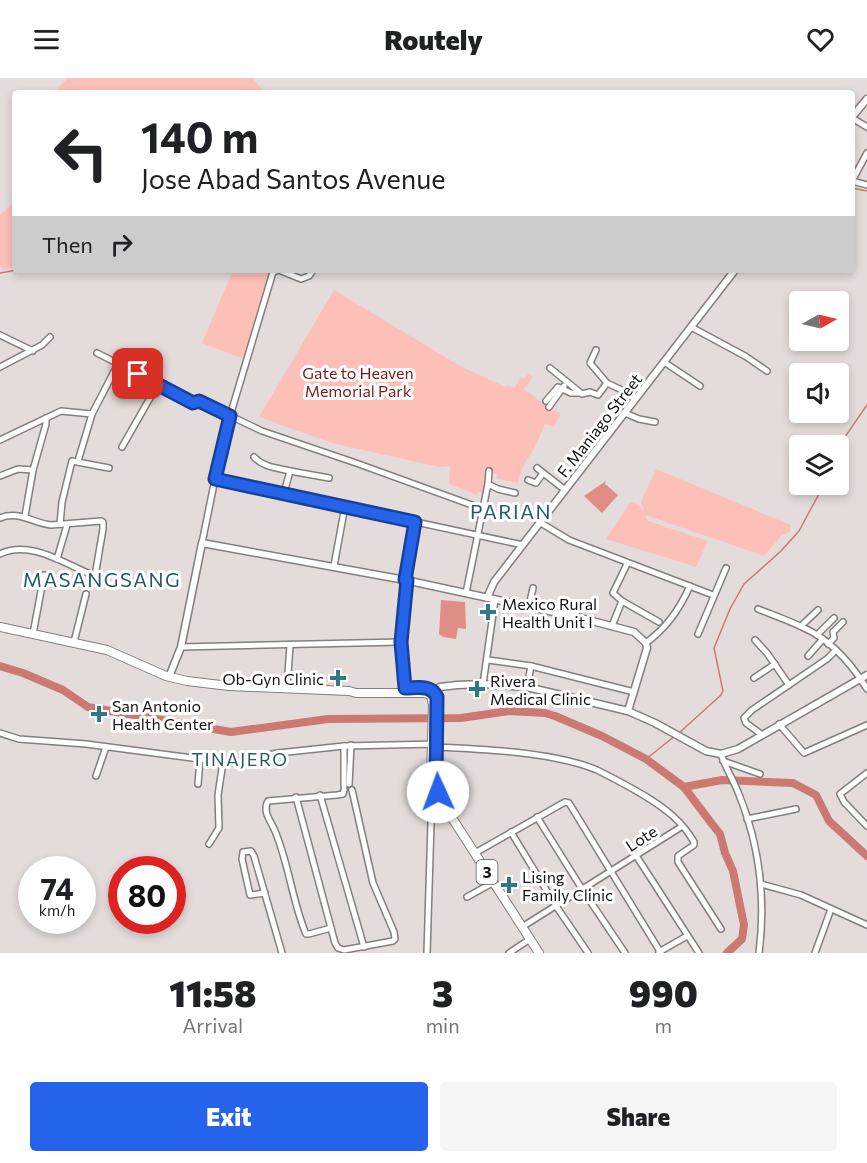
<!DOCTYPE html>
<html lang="en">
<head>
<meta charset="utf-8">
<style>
  :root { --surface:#fff; --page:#f6f6f6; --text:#202124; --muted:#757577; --accent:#2563eb }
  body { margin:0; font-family:Commissioner,sans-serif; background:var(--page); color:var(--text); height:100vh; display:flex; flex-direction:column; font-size:22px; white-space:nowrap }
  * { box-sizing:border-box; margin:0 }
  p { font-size:20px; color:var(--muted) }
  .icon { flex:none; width:33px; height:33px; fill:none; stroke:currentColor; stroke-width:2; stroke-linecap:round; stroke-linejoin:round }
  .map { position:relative; height:875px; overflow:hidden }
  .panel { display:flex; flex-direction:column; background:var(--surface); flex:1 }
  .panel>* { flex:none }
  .hud { position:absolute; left:12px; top:12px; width:843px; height:183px; border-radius:6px; box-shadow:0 3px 9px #0003; background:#fff; color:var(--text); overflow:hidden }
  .needle { width:39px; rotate:82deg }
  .controls { position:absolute; left:789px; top:213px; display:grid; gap:12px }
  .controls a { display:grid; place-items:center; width:60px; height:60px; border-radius:6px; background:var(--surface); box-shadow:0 3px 9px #0003; font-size:30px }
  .speed { position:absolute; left:18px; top:778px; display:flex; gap:12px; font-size:30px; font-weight:700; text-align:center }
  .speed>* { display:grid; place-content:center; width:78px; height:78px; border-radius:50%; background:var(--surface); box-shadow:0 3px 9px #0003; line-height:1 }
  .speed small { font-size:15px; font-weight:400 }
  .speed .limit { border:9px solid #d22; background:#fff; color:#111 }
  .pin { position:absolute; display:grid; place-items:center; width:51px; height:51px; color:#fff; margin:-26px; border-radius:12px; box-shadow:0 3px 9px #0006 }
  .me { position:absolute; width:66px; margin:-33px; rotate:358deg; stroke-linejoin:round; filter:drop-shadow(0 0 4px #0008) }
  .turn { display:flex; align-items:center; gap:21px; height:126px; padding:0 30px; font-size:27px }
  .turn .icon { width:78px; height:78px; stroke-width:2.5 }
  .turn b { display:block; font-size:42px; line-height:51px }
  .then { display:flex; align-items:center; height:57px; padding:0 30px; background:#0003; gap:12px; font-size:22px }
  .eta { display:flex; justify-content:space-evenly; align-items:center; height:102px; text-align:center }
  .eta b { font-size:36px; font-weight:800; line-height:42px }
  .action { display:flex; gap:12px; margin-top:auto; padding:12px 30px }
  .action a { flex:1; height:69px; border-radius:6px; background:var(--accent); color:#fff; font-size:24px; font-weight:800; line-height:69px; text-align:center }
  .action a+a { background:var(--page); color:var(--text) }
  header { display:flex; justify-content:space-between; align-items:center; height:78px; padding:0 30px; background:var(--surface); font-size:27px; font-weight:800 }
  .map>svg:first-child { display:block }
  .green { fill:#fdc0b9 }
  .forest { fill:#e08d85 }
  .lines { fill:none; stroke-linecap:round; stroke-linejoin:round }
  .stream { stroke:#cb7972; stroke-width:1.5 }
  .river { stroke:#cb7972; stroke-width:8 }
  .minor-casing { stroke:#857e7d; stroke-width:8 }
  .major-casing { stroke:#857e7d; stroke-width:9 }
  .highway-casing { stroke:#857e7d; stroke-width:10 }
  .minor { stroke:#fff; stroke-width:5 }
  .major { stroke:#fff; stroke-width:6 }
  .highway { stroke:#fff; stroke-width:8 }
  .route-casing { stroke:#184099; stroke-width:15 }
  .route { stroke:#2563eb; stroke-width:10 }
  .poi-dot { fill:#317982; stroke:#fff; stroke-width:2 }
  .labels { text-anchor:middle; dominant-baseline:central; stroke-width:6; stroke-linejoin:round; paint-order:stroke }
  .shield { fill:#fff; stroke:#5a5858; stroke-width:1.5 }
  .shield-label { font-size:15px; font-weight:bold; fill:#131111 }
  .park-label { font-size:16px; fill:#7b181a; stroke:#fff }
  .street-label { font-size:16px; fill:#131111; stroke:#fff }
  .poi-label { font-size:16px; fill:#131111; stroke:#fff; text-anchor:start }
  .neighbourhood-label { font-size:18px; letter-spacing:1.5px; fill:#235d63; stroke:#fff }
  .quarter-label { font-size:20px; letter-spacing:1.5px; fill:#235d63; stroke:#fff }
</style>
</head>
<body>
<header><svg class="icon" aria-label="menu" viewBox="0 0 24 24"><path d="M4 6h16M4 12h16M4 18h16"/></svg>Routely<svg class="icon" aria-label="heart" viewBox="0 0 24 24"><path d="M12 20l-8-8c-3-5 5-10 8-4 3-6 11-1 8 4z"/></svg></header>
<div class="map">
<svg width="867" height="875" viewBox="0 0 867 875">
  <rect width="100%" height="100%" fill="#e4dcdb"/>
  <g class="green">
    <polygon points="68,0 252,0 265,15 53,15"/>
    <polygon points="15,123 15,189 3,191 0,188 0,137"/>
    <polygon points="233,192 277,192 250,282 238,279 202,265"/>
    <polygon points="334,212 460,288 506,309 508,307 514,310 521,299 524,301 529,295 533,299 524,311 545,327 561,336 554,349 545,346 535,369 523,388 518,405 496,400 497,396 490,395 485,416 478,414 477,417 449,406 450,388 439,389 332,365 259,339"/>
    <polygon points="656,391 791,447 790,454 782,457 764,478 645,437 648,443 708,463 696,489 606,461 630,424 639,427 644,434 641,424"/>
  </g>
  <g class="forest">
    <polygon points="606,403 605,406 618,417 602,435 584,418"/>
    <polygon points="441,522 465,524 466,551 458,550 456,561 443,559 439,556"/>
  </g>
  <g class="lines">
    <g class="stream">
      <polyline points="852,110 867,113"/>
      <polyline points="0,195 17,192"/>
      <polyline points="838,369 867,327"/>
      <polyline points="679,655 721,617 723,613 714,570 730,531 744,506 781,473 799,453 820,414 828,406"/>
      <polyline points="646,681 675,658"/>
    </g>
    <g class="river">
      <polyline points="0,588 23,595 63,612 88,629 231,654 328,641 461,640 509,633 545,635 555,638 602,658 646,681 684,709 712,746 720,756 725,775 733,793 744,847 742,861 727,875"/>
      <polyline points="684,709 722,702 793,705 816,717 829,743 867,778"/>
    </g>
    <defs>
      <g id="minor">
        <polyline points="852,40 867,49"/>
        <polyline points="867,75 852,103 867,107"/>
        <polyline points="691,249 745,278 767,293"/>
        <polyline points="0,257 33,273"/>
        <polyline points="596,272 590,285 607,305"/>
        <polyline points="97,275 158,306"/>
        <polyline points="664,284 700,308"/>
        <polyline points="0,289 42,267 50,259"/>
        <polyline points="550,290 582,316 590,314 598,317 607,305 626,314 635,322"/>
        <polyline points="546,323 558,309 571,315 579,315"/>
        <polyline points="549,329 564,308"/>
        <polyline points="625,335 639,341 655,344"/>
        <polyline points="0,362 61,333 92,336 118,286"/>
        <polyline points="122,369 158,306 193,325 199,323 262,353 356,385 483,431"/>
        <path d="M 254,379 C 263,389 277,390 290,393"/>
        <polyline points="78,383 92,336"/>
        <polyline points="537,390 565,412"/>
        <polyline points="0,398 18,391 33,392"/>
        <polyline points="215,401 523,467"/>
        <polyline points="528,402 536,405 543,395"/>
        <polyline points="488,406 498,411 515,415"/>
        <polyline points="284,415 290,393 329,400"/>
        <polyline points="25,438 33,392 46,346 46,340"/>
        <path d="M 0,440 C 18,432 33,445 51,447 L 101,443 L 103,444 L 103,451 L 95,498 C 66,487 31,461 0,476"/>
        <polyline points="541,445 569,462 713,517"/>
        <polyline points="60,446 62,424 72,383 109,390"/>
        <polyline points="202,465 215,401 230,338 273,194 279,192 301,201 309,198 313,192"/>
        <polyline points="57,481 67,447"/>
        <polyline points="627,486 613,515 622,523 659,544"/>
        <polyline points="334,488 345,428"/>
        <polyline points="405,502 415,444"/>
        <polyline points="466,515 488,406 489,393"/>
        <polyline points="529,528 533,510"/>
        <path d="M 758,531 C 773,537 788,542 802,549 C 830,561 851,585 867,611"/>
        <polyline points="612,548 622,523"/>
        <polyline points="801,548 818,532"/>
        <polyline points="33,556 44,497"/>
        <polyline points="698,556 726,490"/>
        <polyline points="817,557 834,540"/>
        <polyline points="755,562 767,575 789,607"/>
        <polyline points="74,564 86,516"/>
        <path d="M 646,565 C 667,549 679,532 690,508"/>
        <polyline points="828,566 834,560 833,554 843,544"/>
        <polyline points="181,569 401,564"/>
        <polyline points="808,578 823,561"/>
        <polyline points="488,582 531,588 634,614"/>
        <polyline points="754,600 775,586"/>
        <polyline points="483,606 495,522"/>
        <polyline points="527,609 531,588"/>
        <polyline points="287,610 290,567"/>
        <polyline points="405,610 401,564 407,502"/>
        <polyline points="779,646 804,675 867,647"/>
        <polyline points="0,655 19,661 86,666 230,685 278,675 344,668 437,666"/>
        <polyline points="761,656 746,645 744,640 752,632 827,581 836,572"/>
        <polyline points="344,668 344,708"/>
        <path d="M 434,669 C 481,671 554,674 597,692 C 613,700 630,709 645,718 C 666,731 682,743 694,764 L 694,767 L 678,778 L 678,784 L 721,851"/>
        <path d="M 721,676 C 725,689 733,701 738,714 C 759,765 766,820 759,875"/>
        <polyline points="723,683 760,696"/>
        <polyline points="867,695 840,716 844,724 867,748"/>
        <polyline points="96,698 106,669"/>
        <polyline points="198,706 200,681"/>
        <polyline points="349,706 351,667"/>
        <polyline points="320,717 364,869"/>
        <polyline points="296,719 335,865 338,870 344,872 393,863 395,861 394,854 373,805 352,712"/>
        <polyline points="537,739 582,811 625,875"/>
        <polyline points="747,741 796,731"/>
        <polyline points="511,754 556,828 588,875"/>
        <polyline points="209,766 219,750 218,717 223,684"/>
        <polyline points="475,775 565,724 569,725 661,875"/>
        <polyline points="637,779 699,875"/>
        <polyline points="761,806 801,817 867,847"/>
        <polyline points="265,815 250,817 242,781 243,774 251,773 254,778 282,875"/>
        <polyline points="467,819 494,804"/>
        <polyline points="522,849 681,749"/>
        <path d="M 331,850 L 309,856 L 306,856 C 292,823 289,786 275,753 C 271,743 262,734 268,723 L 337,717 L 343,716 L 344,712"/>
        <polyline points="659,874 687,858"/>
        <polyline points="427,875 431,745 433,724 437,712"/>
        <polyline points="509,875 530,861"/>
        <polyline points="815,875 831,831"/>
      </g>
      <g id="major">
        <polyline points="852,39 867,21"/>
        <polyline points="487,520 494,504 735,192"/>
        <polyline points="169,599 181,569 202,465 405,502 577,539 634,554 646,565 647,570 628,633"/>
        <polyline points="429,615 440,609 457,607 483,606 527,609 628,633 655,645 706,673 721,676 738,671 867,597"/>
      </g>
      <polyline id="highway" points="0,549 107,572 166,598 187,603 229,608 349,613 356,615 424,615 431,617 433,627 431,698 433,709 437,712 445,729 539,875"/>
    </defs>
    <use href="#minor" class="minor-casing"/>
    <use href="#major" class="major-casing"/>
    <use href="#highway" class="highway-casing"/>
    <use href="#minor" class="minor"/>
    <use href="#major" class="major"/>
    <use href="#highway" class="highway"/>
  </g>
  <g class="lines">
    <defs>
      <path id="route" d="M 138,296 L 193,325 L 199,323 L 230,338 L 215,401 L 415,444 L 405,502 L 407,502 L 401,564 L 405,610 C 417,610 431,606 437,619 L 436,700 L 438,714"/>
    </defs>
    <use href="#route" class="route-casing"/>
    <use href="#route" class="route"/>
  </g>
  <g class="poi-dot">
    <path d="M485 525h6v6h6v6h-6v6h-6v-6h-6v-6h6z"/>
    <path d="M335 591h6v6h6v6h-6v6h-6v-6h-6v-6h6z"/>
    <path d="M474 602h6v6h6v6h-6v6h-6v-6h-6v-6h6z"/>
    <path d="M96 627h6v6h6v6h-6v6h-6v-6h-6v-6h6z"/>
    <path d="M506 798h6v6h6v6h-6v6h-6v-6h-6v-6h6z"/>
  </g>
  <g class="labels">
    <rect class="shield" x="476.5" y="782" width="21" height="24" rx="4.5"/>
    <g class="shield-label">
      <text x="487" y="794">3</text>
    </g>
    <g class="park-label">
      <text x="358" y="294">Gate to Heaven<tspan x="358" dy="18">Memorial Park</tspan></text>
    </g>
    <g class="street-label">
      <text transform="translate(599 347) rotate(-52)">F. Maniago Street</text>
      <text transform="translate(641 760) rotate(-33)">Lote</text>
    </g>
    <g class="poi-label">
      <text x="502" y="525">Mexico Rural<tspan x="502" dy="18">Health Unit I</tspan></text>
      <text x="324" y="600" text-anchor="end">Ob-Gyn Clinic</text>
      <text x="490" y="602">Rivera<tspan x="490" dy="18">Medical Clinic</tspan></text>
      <text x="112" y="627">San Antonio<tspan x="112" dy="18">Health Center</tspan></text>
      <text x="522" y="798">Lising<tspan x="522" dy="18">Family Clinic</tspan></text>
    </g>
    <g class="neighbourhood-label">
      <text x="240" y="681">TINAJERO</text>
    </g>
    <g class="quarter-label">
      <text x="511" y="433">PARIAN</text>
      <text x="102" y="501">MASANGSANG</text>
    </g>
  </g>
</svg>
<div class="controls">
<a><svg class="needle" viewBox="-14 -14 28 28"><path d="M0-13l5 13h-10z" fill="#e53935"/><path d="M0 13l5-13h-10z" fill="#757577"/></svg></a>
<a><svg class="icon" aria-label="sound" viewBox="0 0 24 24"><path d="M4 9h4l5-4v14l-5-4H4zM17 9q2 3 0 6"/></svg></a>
<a><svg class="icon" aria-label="layers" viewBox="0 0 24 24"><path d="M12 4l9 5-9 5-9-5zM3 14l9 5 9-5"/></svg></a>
</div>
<div class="speed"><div>74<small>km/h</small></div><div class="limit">80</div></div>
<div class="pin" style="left:138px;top:296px;background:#d93025"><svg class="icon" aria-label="arrive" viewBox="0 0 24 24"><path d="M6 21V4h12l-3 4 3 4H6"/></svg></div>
<svg class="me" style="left:438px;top:714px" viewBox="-20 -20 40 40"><circle r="19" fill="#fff"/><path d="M0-13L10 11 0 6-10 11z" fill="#2563eb"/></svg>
<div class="hud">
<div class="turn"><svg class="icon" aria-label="left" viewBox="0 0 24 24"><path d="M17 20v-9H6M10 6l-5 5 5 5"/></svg><div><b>140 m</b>Jose Abad Santos Avenue</div></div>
<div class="then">Then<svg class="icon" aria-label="right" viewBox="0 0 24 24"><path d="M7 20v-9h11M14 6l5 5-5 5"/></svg></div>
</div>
</div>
<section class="panel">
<div class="eta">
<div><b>11:58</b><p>Arrival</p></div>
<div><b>3</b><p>min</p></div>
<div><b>990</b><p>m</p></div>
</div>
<div class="action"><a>Exit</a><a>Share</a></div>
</section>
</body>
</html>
